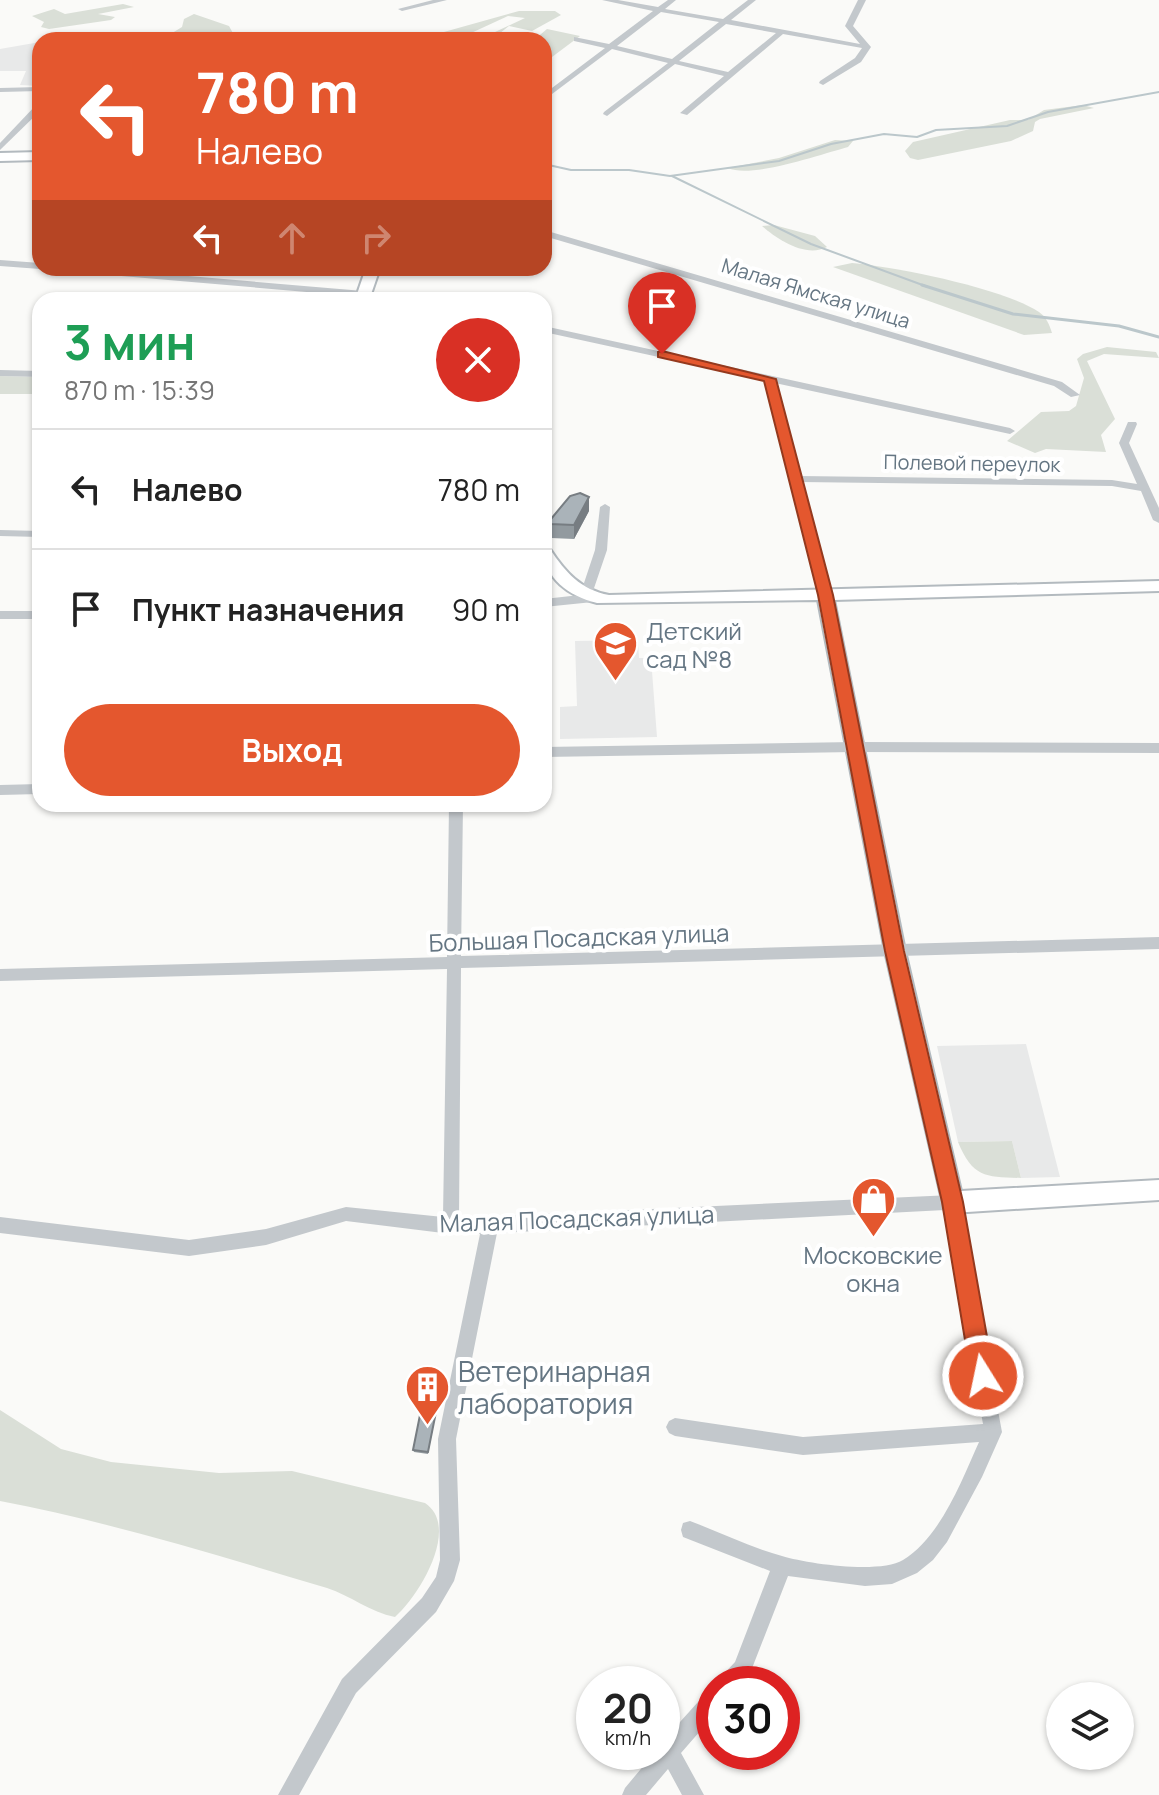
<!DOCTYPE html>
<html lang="ru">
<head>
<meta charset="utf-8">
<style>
  :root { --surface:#fff; --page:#f6f6f6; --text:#222; --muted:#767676; --line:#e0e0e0; --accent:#e4572e }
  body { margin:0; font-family:Manrope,sans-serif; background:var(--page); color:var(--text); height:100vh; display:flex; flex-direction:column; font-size:30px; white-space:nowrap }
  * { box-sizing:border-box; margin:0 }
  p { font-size:26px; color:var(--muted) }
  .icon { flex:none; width:44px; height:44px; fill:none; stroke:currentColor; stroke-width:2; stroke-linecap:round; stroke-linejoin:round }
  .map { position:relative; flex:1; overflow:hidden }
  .side { position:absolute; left:32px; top:292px; width:520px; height:520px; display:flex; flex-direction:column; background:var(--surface); border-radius:24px; box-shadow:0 2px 6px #0004 }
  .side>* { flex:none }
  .banner { position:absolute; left:32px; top:32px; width:520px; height:244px; border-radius:24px; box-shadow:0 2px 6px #0004; background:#e4572e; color:#fff; overflow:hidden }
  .tools { position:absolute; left:1046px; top:1682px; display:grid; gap:16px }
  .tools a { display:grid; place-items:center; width:88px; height:88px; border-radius:50%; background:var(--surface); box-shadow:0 2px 6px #0004; font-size:40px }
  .speed { position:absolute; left:576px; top:1666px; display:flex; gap:16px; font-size:40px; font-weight:700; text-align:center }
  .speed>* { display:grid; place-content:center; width:104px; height:104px; border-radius:50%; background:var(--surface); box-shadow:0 2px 6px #0004; line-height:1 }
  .speed small { font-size:20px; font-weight:400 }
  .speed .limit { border:12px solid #d22; background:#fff; color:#111 }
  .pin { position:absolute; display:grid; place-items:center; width:68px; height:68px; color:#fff; margin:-82px -34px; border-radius:50% 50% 50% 0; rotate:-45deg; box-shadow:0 0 8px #0007 }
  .pin .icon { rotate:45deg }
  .me { position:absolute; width:88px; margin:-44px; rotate:350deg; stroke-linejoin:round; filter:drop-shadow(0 0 6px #0008) }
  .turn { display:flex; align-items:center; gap:28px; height:168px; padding:0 32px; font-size:36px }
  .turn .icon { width:104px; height:104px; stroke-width:2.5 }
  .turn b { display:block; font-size:56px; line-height:68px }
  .lanes { display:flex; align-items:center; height:76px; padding:0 32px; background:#0003; justify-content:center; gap:40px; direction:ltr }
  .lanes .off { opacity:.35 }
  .round { display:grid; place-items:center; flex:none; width:84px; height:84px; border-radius:42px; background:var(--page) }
  .overview { display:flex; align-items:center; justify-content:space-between; height:136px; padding:0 32px }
  h1 { font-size:48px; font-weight:700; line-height:60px; color:#1e9e55 }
  .button { display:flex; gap:16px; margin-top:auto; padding:16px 32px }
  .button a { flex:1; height:92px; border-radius:48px; background:var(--accent); color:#fff; font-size:32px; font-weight:700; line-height:92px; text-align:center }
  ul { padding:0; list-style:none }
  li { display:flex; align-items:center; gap:24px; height:120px; padding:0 32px; border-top:2px solid var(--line) }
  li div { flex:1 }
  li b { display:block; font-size:30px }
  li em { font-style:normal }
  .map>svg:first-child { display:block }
  .built { fill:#e8e9e9 }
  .green { fill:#dadfd7 }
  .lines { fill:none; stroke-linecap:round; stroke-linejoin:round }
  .stream-far1 { stroke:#bbc7cb; stroke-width:2 }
  .stream { stroke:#bbc7cb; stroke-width:3 }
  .secondary-casing { stroke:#b3babf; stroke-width:4 }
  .minor { fill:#c3c8cc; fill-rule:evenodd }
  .secondary { fill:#fff; fill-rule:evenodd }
  .wall { fill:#929a9f }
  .shaded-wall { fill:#777d82 }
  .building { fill:#aab3b9; stroke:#777d82; stroke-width:2 }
  .route { fill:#e4572e; stroke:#94391e; stroke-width:2 }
  .labels { text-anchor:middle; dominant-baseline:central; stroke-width:8; stroke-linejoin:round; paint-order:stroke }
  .far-street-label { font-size:20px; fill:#657683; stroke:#fff }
  .poi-label { font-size:24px; fill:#657683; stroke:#fff; text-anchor:start }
  .street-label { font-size:24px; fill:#657683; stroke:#fff }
  .near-poi-label { font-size:28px; fill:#657683; stroke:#fff; text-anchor:start }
</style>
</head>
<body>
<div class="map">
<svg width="1159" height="1795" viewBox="0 0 1159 1795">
  <rect width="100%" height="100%" fill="#fafaf8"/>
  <g class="built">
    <polygon points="40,42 40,86 20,85 26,71 0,71 0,49"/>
    <polygon points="638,640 639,658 651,658 657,737 560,739 560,707 577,706 575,641"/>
    <polygon points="1026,1044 1060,1177 1021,1178 1012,1141 958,1142 937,1046"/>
  </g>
  <g class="green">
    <polygon points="123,4 134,7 98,14 115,17 111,20 49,29 41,27 44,22 32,16 54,9 65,14"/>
    <polygon points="519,11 555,11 561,15 532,31 509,26 491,40 480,39 525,18 508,16 456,40 354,40 426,37"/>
    <polygon points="194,14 229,26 235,37 164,38 182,27 184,19"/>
    <polygon points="547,29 580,36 544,63 544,40 534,40"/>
    <polygon points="1083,105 1094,108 1040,119 1035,122 1033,131 1011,141 918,160 910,158 905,151 913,142 1010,120 1028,120 1044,110"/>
    <path d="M 835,140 L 853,141 L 848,147 C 822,154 751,179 728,168 L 779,158 Z"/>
    <path d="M 774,225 L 815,236 L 827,247 C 806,258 778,240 762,226 Z"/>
    <path d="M 852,263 C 897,267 1002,288 1039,312 C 1047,318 1049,324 1052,333 L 1024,335 L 833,267 Z"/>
    <polygon points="1107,347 1156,352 1159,358 1104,354 1087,361 1115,419 1101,435 1106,452 1046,449 1035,453 1007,441 1041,412 1069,411 1076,406 1084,378 1077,359 1083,354"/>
    <polygon points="0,376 40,377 40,394 0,394"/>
    <path d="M 1012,1141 L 1021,1178 C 986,1177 973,1178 958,1142 Z"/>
    <path d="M 0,1410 L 61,1449 L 111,1462 L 219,1473 L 292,1471 L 425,1503 C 461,1527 419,1596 395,1617 C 370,1612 351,1596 327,1588 C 220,1556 110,1522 0,1501 Z"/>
  </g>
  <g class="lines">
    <g class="stream-far1">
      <polyline points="153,37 176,40"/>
      <polyline points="544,164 571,170 629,170 670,176 779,161 831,144 884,134 917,137 936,130 1007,126 1048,112 1159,92"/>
      <polyline points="672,176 811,244 928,287"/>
    </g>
    <polyline class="stream" points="922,285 1013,314 1119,326 1159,337"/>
    <defs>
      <g id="secondary">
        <polygon points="40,152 40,160 0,161 0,153"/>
        <polygon points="366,268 380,268 369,300 355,300"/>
        <path d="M 544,548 L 550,549 C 565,572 581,590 609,595 L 1159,581 L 1159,591 L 834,600 L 905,951 L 961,1191 L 1159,1180 L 1159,1200 L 952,1213 L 944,1209 L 885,951 L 818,600 L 597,603 C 569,596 544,579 544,548 Z"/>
      </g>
    </defs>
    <use href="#secondary" class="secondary-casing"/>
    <g class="minor">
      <polygon points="433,0 447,0 402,11 398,9"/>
      <path d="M 602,0 L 618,0 L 658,7 L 668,0 L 676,0 L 665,9 L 723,19 L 748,0 L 756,0 L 731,20 L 860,44 L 845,26 L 858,0 L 866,0 L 853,26 L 871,47 L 861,62 L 823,85 L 819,83 L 820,81 L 855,58 L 862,48 L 783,34 L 687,115 L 680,113 L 724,76 L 675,64 L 607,116 L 603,114 L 604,112 L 668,63 L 612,49 L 544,100 L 544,94 L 605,48 L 574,41 L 574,37 L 609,44 L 653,11 ZM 661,12 L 719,22 L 672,59 L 617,46 ZM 726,24 L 776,33 L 728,72 L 679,61 Z"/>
      <polygon points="40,87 40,91 0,92 0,88"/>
      <polygon points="37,104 40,104 40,111 0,150 0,143"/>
      <polygon points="544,230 1062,382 1080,395 1071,397 1054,386 544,236"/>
      <polygon points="0,260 40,263 40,268 43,268 40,269 0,266"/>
      <polygon points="58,268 95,268 363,291 400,300 63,271"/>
      <polygon points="544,326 1010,428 1015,431 1010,434 775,383 799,476 1112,480 1137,484 1119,443 1128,422 1136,422 1137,424 1129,443 1159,508 1159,523 1153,520 1141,491 1112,486 801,482 831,595 829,598 821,598 764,380 544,332"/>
      <polygon points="0,370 40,371 40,377 0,376"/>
      <polygon points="605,504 610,507 607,550 592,594 599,598 593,602 544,607 544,599 580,595 595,550 600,507"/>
      <polygon points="0,530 40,531 40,537 0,536"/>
      <rect x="0" y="611" width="40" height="8"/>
      <polygon points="854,742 1159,743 1159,753 854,752 544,757 544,747"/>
      <polygon points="40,784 40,794 0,795 0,785"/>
      <path d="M 449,804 L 463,804 L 461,956 L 1159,937 L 1159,949 L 461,968 L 459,1218 L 952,1195 L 958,1197 L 1002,1432 L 982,1477 L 947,1542 L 933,1560 L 917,1573 L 892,1584 L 865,1586 L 788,1576 L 749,1676 L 742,1684 L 718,1684 L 721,1677 L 735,1662 L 770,1571 L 683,1537 L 681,1530 L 683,1523 L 690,1521 C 720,1532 751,1548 782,1556 C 808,1564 880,1574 903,1560 C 940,1538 962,1480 979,1442 L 803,1455 L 675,1436 L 669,1433 L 666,1427 L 669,1421 L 675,1418 L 803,1437 L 983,1424 L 945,1210 L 497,1233 L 456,1439 L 460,1560 L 454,1581 L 436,1612 L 356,1693 L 299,1795 L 278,1795 L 342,1679 L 422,1598 L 436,1577 L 440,1560 L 438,1439 L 480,1234 L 451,1234 L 346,1221 L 266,1245 L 189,1256 L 0,1233 L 0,1217 L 189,1240 L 266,1229 L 346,1207 L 443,1217 L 447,969 L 0,981 L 0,969 L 447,957 Z"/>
      <polygon points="714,1689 714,1715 681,1753 704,1795 682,1795 668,1769 646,1795 622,1795 625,1788 655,1752 662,1752 662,1742 707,1692"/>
    </g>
    <use href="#secondary" class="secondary"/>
  </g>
  <g class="wall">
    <polygon points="589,511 574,539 551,538 551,519"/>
    <polygon points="439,1397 428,1454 414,1452 413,1450"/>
  </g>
  <polygon class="shaded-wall" points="589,497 589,511 574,539 574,525"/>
  <g class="building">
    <polygon points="580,493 589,497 574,525 550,524 551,519 570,496"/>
    <polygon points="424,1395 439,1397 428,1452 413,1450"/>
  </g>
  <polygon class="route" points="662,351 776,379 833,595 904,951 963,1202 994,1376 991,1384 983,1387 975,1384 971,1376 942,1202 885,951 818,595 764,381 658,357 658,352"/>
  <defs>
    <symbol id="school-pin" viewBox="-11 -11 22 30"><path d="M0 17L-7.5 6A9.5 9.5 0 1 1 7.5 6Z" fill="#e4572e" stroke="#fff"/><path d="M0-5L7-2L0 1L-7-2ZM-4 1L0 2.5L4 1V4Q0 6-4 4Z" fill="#fff"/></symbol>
    <symbol id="shop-pin" viewBox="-11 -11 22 30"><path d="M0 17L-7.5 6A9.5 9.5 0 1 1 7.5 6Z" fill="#e4572e" stroke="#fff"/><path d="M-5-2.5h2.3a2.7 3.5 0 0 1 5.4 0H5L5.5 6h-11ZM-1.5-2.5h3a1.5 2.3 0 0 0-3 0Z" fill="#fff"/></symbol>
    <symbol id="building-pin" viewBox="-11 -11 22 30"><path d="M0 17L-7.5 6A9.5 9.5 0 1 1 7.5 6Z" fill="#e4572e" stroke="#fff"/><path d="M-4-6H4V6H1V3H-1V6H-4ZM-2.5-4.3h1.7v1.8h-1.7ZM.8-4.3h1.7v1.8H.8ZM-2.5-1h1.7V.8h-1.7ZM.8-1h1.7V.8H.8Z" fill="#fff"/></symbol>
  </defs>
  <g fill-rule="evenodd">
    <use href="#school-pin" x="590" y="618" width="51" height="69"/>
    <use href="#shop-pin" x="848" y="1174" width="51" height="69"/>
    <use href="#building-pin" x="402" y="1362" width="51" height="69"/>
  </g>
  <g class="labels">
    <g class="far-street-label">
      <text transform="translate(816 293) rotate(17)">Малая Ямская улица</text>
      <text transform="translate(972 463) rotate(1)">Полевой переулок</text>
    </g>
    <g class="poi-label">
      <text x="646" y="630">Детский<tspan x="646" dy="28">сад №8</tspan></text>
      <text x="873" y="1254" text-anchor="middle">Московские<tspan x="873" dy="28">окна</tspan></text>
    </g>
    <g class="street-label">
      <text transform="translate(579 937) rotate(-2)">Большая Посадская улица</text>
      <text transform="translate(577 1218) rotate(-2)">Малая Посадская улица</text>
    </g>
    <g class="near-poi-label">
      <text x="458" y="1371">Ветеринарная<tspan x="458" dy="32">лаборатория</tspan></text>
    </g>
  </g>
</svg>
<div class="tools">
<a><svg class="icon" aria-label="layers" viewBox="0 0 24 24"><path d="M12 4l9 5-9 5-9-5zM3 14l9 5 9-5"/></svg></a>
</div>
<div class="speed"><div>20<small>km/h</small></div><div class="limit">30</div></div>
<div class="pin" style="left:662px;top:354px;background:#d93025"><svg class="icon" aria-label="arrive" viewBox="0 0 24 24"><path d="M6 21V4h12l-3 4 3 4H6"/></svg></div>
<svg class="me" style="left:983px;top:1376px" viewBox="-20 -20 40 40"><circle r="17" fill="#e4572e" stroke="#fff" stroke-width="3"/><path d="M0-11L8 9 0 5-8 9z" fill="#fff"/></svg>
<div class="banner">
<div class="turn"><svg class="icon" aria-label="left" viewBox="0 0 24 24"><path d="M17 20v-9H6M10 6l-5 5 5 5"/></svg><div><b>780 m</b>Налево</div></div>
<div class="lanes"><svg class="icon" aria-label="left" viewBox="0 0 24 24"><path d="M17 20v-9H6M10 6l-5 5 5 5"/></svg><svg class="icon off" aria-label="ahead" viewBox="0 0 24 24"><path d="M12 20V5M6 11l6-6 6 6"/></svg><svg class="icon off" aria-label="right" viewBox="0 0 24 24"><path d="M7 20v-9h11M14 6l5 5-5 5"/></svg></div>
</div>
<section class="side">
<div class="overview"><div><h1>3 мин</h1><p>870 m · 15:39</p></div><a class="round" style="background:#d93025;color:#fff"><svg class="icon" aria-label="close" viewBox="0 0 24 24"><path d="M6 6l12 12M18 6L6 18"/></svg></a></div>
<ul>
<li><svg class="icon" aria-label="left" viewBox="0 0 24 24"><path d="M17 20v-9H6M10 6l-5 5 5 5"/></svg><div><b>Налево</b></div><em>780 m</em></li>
<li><svg class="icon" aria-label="arrive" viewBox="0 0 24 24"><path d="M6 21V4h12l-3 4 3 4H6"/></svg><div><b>Пункт назначения</b></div><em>90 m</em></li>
</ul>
<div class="button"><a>Выход</a></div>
</section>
</div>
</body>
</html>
